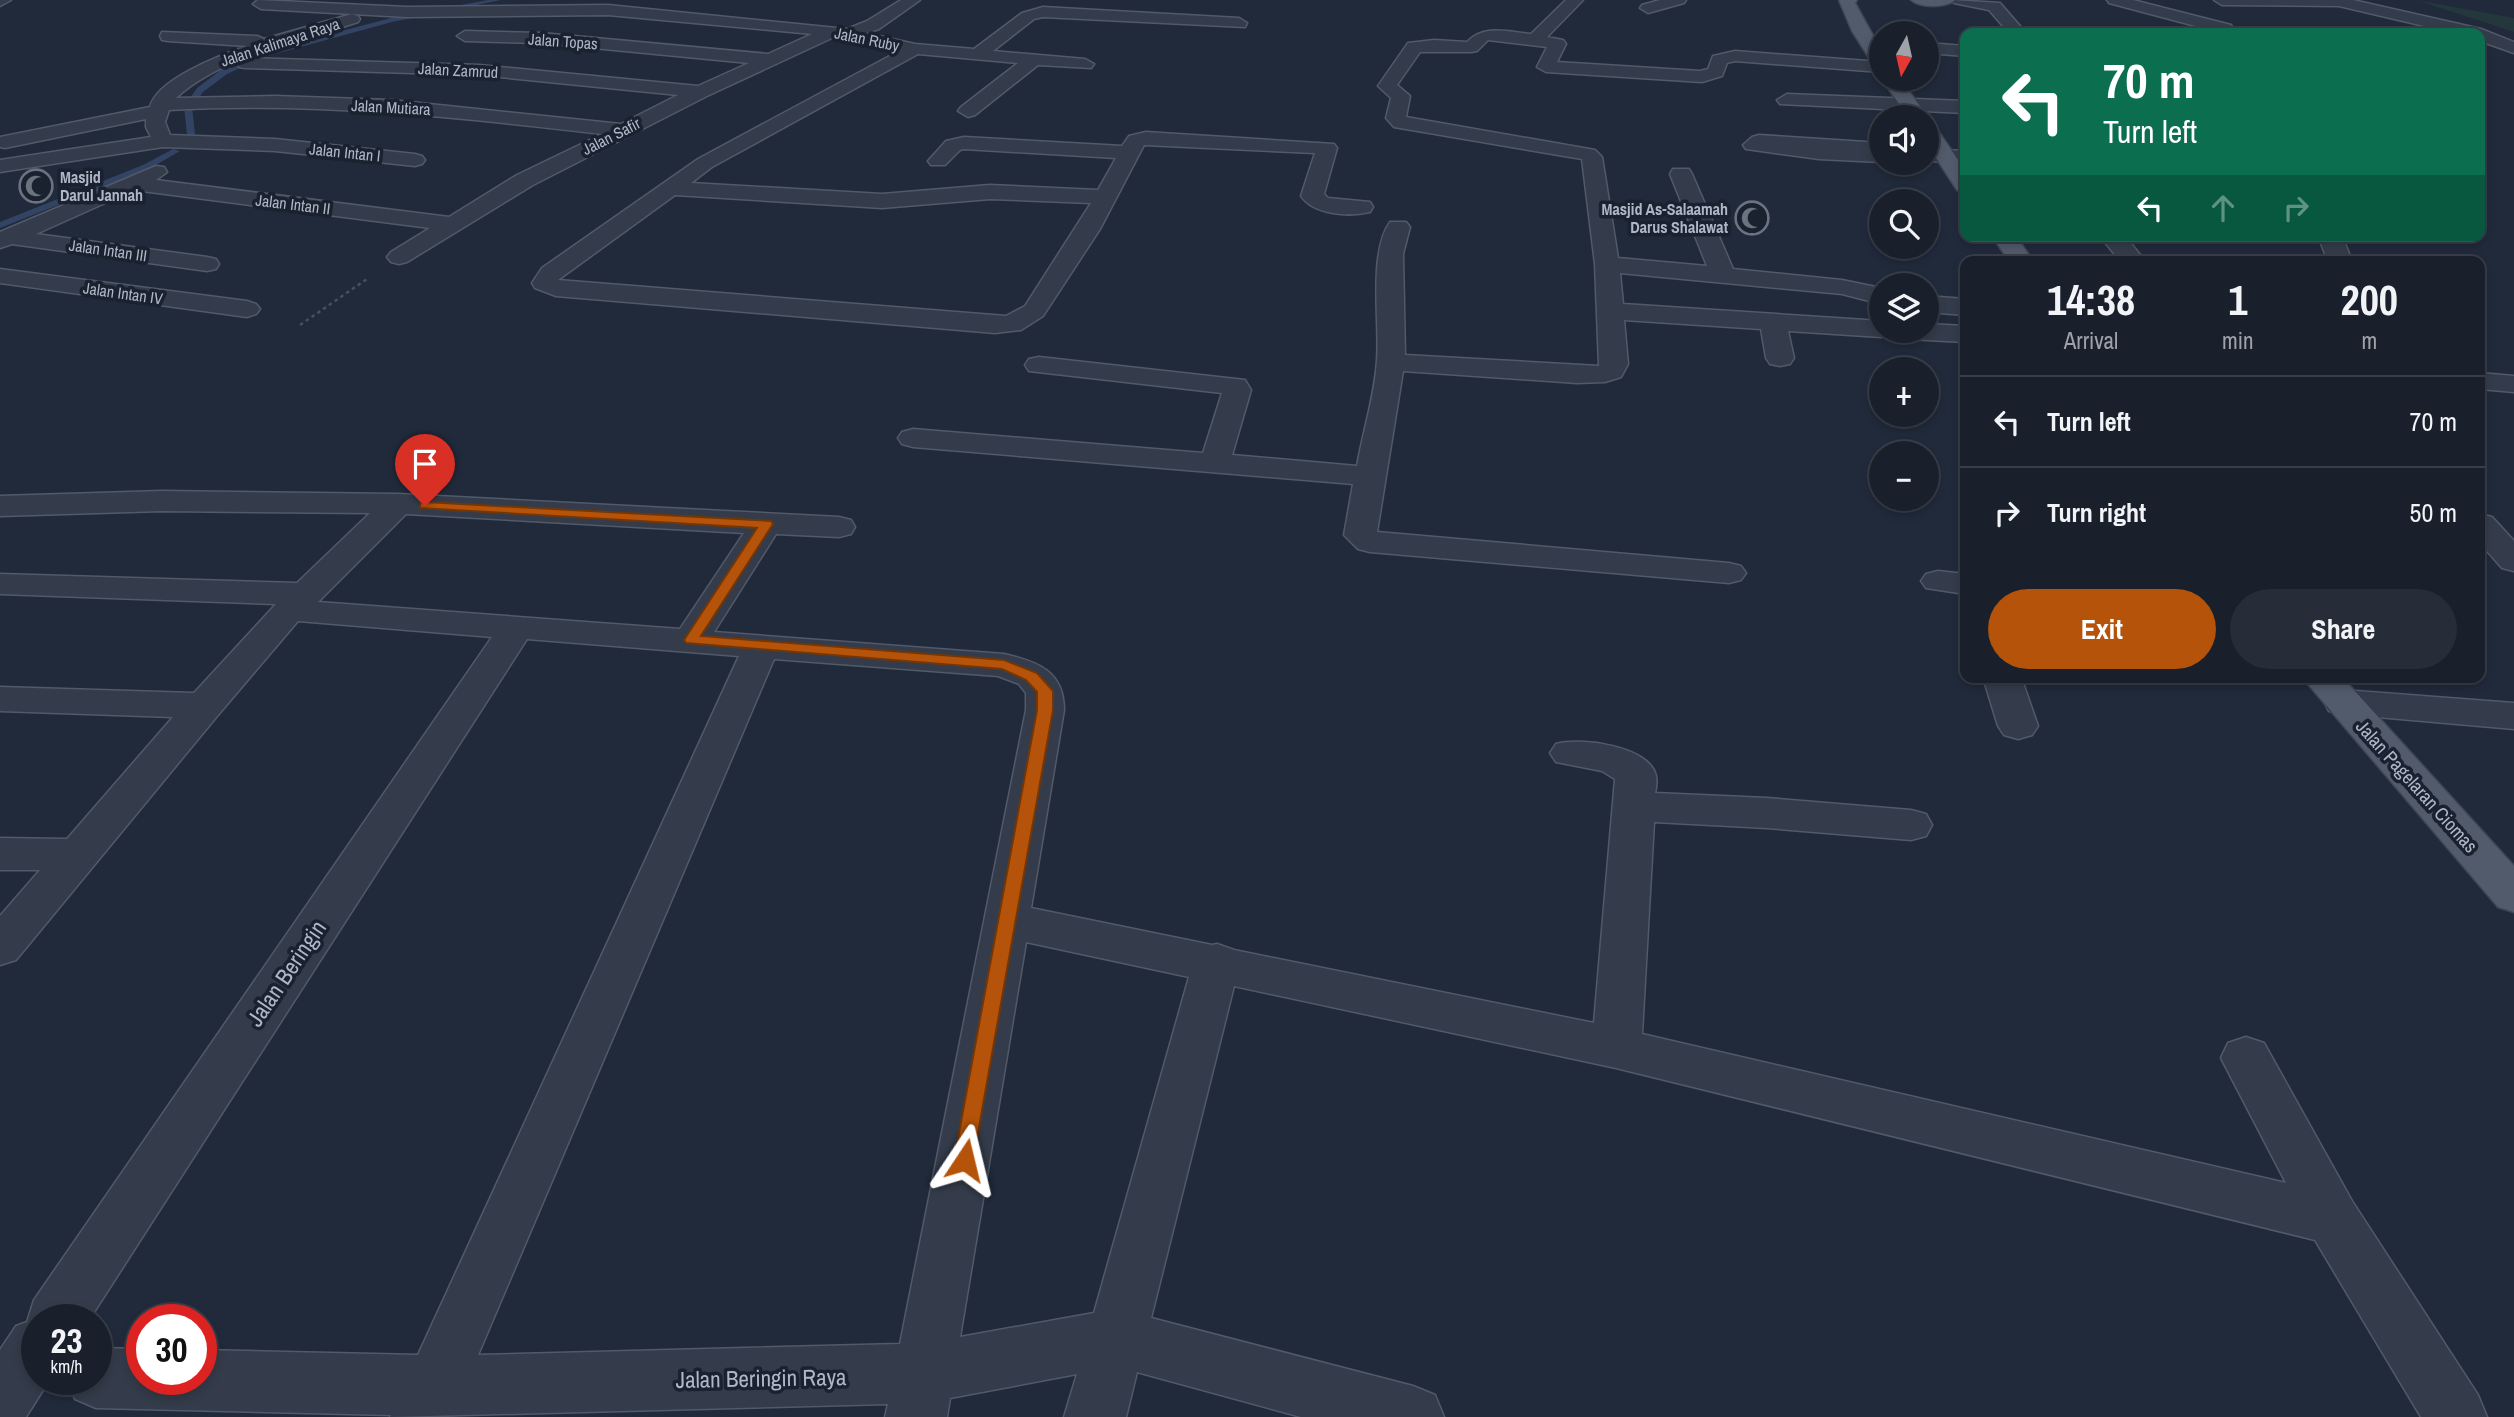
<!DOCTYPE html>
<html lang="en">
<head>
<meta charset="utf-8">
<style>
  :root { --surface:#19202c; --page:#262d38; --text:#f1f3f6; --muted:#9fa3a9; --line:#373e48; --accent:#b45309 }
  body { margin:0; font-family:"Archivo Narrow",sans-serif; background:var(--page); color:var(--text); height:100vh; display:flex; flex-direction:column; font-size:26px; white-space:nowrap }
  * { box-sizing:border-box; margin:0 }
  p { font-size:23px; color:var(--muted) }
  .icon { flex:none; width:38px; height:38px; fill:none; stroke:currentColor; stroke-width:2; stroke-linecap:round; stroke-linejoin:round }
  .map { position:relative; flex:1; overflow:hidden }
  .sheet { position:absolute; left:1960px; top:256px; width:525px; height:427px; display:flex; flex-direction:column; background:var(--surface); border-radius:14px; box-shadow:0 4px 10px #0003,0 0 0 2px var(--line) }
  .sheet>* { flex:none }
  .top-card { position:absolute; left:1960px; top:28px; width:525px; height:214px; border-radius:14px; box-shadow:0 4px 10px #0003,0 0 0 2px var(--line); background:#0b6e4f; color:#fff; overflow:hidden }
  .needle { width:46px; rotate:188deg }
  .fabs { position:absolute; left:1869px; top:21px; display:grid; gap:14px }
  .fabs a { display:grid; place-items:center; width:70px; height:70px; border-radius:50%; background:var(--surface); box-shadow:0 4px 10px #0003,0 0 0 2px var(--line); font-size:35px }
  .speed { position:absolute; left:21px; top:1304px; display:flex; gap:14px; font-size:35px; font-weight:700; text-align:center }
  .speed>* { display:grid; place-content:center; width:91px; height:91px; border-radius:50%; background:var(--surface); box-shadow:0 4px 10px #0003,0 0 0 2px var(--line); line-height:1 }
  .speed small { font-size:18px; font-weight:400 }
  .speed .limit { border:10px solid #d22; background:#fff; color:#111 }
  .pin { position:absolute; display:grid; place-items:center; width:60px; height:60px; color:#fff; margin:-72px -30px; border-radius:50% 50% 50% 0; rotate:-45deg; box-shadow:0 0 7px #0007 }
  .pin .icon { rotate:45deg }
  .me { position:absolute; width:77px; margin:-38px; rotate:10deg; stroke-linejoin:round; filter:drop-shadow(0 0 5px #0008) }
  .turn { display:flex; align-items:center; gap:24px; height:147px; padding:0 28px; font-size:32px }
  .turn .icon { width:91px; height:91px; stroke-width:2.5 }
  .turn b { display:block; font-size:49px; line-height:60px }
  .lanes { display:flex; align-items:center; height:66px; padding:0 28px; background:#0003; justify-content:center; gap:35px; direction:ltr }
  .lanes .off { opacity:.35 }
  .eta { display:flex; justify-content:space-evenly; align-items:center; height:119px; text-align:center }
  .eta b { font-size:42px; font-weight:700; line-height:49px }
  .cta { display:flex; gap:14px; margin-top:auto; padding:14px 28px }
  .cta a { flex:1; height:80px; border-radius:42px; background:var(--accent); color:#fff; font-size:28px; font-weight:700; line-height:80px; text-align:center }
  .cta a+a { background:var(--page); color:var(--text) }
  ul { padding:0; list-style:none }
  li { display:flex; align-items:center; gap:21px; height:91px; padding:0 28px; border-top:2px solid var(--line) }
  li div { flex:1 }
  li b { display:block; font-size:26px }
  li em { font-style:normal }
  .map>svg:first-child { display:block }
  .green { fill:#23373c }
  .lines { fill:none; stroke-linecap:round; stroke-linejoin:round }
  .stream { fill:#334363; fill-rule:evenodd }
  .minor-casing { stroke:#525969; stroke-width:3 }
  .major-casing { stroke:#3e4554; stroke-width:3 }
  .path { stroke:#405459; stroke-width:2.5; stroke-dasharray:3.5 3.5; stroke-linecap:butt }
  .minor { fill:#343c4b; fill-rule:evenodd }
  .major { fill:#525b6b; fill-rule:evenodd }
  .route { fill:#b45309; stroke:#753606; stroke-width:2 }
  .labels { text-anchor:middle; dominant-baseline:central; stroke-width:7; stroke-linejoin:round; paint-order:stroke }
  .far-street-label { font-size:16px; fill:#afb6c7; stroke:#1a212f }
  .far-poi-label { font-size:16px; font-weight:bold; fill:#afb6c7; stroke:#1a212f; text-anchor:start }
  .street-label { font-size:19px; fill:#afb6c7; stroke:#1a212f }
  .near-street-label { font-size:23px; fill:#afb6c7; stroke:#1a212f }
</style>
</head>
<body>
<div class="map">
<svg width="2514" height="1417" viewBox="0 0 2514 1417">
  <rect width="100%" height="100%" fill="#212a3b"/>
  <polygon class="green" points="2416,0 2514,18 2514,32"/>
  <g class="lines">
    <g class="stream">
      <polygon points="488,0 501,0 392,22 264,57 227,74 203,92 192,107 195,134 191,136 187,134 184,107 197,88 221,70 258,53 391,18"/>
      <polygon points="173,149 180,151 149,169 0,228 0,222 143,165"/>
    </g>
    <defs>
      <g id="minor">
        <polygon points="0,0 11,0 0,6"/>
        <path d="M 258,0 L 407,7 L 608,5 L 847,29 L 867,21 L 901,0 L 920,0 L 879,29 L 866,33 L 915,44 L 974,49 L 1022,13 L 1043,7 L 1239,18 L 1247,23 L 1245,27 L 1043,17 L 1034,19 L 993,51 L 1085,59 L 1094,64 L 1091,68 L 1038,65 L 975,115 L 968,117 L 958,111 L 961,107 L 1018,63 L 918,54 L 712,167 L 691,183 L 882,194 L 990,185 L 1098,190 L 1116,158 L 964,149 L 960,150 L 945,165 L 931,165 L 928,161 L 946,141 L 964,137 L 1122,146 L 1129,136 L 1146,132 L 1334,144 L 1337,148 L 1324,194 L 1328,198 L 1370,202 L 1373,207 L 1370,212 C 1349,217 1314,215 1301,196 L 1315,153 L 1144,145 L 1100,229 L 1043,316 L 1021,330 L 995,333 L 556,296 L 535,288 L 532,283 L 542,268 L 698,159 L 899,51 L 834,37 L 707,96 L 533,185 L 407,262 L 399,264 L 391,262 L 387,257 L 391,252 L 430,228 L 134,190 L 36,234 L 207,257 L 216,259 L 219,264 L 216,269 L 207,271 L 12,244 L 0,248 L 0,232 L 156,166 L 164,167 L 167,172 L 156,180 L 449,217 L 517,175 L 602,134 C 457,117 314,102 169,110 L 165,122 L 170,135 L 275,139 L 415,154 L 422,156 L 425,160 L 422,164 L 415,166 L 275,151 L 163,147 L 0,172 L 0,160 L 151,137 L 146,127 L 146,119 L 5,148 L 0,147 L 0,137 L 150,107 C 157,79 221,55 247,46 L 168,41 L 162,40 L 160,36 L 162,32 L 257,36 L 264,39 L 352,14 L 358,16 L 360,19 L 358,22 L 246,58 L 479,65 L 698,86 L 749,63 L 541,43 L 465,41 L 457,36 L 465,31 L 541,33 L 768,54 L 812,34 L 608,15 L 407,17 L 261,9 L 253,4 ZM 237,61 L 239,67 L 245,68 L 479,75 L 678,95 L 621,124 L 391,100 L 275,96 L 176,98 C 194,81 215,71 237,61 ZM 675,195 L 882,208 L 990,199 L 1091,203 L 1025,306 L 1006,316 L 558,280 Z"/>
        <path d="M 1566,0 L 1583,0 L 1547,37 L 1563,40 L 1566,44 L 1557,62 L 1700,71 L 1708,69 L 1713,56 L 1735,51 L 1881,62 L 1881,72 L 1735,61 L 1727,63 L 1722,76 L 1702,82 L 1546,72 L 1537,67 L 1547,47 L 1488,40 L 1477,51 L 1471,52 L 1420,52 L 1397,85 L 1410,96 L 1406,117 L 1595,150 L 1602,157 L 1618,258 L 1707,266 L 1670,174 L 1673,169 L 1689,169 L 1692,174 L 1733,269 L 1842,280 L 1881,288 L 1881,304 L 1842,294 L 1620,273 L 1623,304 L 1881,321 L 1881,331 L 1893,331 L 1890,335 L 1881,337 L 1788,331 L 1794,358 L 1790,364 L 1780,366 L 1770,364 L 1766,358 L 1761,329 L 1624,320 L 1628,364 L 1621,377 L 1605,382 L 1577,383 L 1403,371 L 1377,532 L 1729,563 L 1741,566 L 1746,573 L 1741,580 L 1729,583 L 1370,552 L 1358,549 L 1344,535 L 1353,484 L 913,447 L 902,444 L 898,438 L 902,432 L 913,429 L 1203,453 L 1222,393 L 1029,371 L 1025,365 L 1029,359 L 1039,357 L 1245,380 L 1251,390 L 1232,455 L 1357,466 C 1363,431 1375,395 1377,360 C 1380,322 1368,253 1390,222 L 1406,222 L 1410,227 L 1403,254 L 1405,355 L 1599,366 L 1595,264 L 1582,159 L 1394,127 L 1386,118 L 1391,98 L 1378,86 L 1408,43 L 1434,40 L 1467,42 C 1484,24 1508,32 1531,34 Z"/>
        <polygon points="1660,0 1686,0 1684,3 1648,13 1640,8 1642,5"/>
        <polygon points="1952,0 2000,3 2026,33 2009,33 1989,10 1954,3"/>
        <polygon points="2107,0 2133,0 2231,25 2233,29 2231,33 2222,33 2109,3"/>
        <polygon points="2214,0 2353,0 2481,29 2514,42 2514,53 2480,41 2480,33 2454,33 2339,6 2222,5"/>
        <polygon points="1927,43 1965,46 1965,56 1927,53"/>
        <polygon points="1787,94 1965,101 1965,113 1780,104 1777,100"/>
        <polygon points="1759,135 1881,143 1881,162 1819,159 1746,149 1743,145 1752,137"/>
        <polygon points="1927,149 1965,151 1965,163 1927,161"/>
        <polygon points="2100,236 2125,236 2145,261 2120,261"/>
        <polygon points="2318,236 2342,236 2352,261 2328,261"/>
        <polygon points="0,269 247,301 256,304 260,309 256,314 247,317 0,283"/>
        <polygon points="1927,296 1965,299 1965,315 1927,312"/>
        <polygon points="1927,324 1965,326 1965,342 1907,339 1898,337 1894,331 1927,331"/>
        <polygon points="2480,373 2514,376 2514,392 2480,389"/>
        <path d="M 162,491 L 398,494 L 839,517 L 851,520 L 855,527 L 851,534 L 839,537 L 776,534 L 714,632 L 1004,654 C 1038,662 1064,671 1064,710 L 1031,908 L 1212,945 L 1217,944 L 1234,950 L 1594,1023 L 1615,779 L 1602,771 L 1556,762 L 1550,753 L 1556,744 C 1580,737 1650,746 1656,776 C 1657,781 1656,789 1655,793 L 1767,798 L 1911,810 L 1926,814 L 1932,825 L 1926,836 L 1911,840 L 1767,828 L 1654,822 L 1642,1034 L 2286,1183 L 2221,1058 L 2228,1043 L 2246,1037 L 2264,1043 L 2352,1201 L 2478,1395 L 2487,1417 L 2421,1417 L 2315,1240 L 1616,1068 L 1234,986 L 1151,1318 L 1413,1386 L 1435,1395 L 1444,1417 L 1301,1417 L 1137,1372 L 1126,1417 L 1064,1417 L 1077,1374 L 950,1398 L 947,1417 L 885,1417 L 888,1404 L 390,1417 L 391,1415 L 96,1408 L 75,1399 L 66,1379 L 96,1379 L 96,1348 L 142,1349 L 142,1379 L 201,1379 L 201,1350 L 418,1355 L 739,656 L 527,639 L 89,1320 L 37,1320 L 37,1379 L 50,1379 L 26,1417 L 0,1417 L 0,1350 L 16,1326 L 27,1322 L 34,1300 L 492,637 L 298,621 L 218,715 L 16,960 L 0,965 L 0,916 L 40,870 L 0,870 L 0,838 L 67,839 L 173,717 L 0,711 L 0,687 L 194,693 L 276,604 L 0,594 L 0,574 L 297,583 L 370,513 L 162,511 L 0,516 L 0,496 ZM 406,514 L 744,533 L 680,629 L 318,602 ZM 774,659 L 998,676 L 1019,684 L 1026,693 L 1026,710 L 900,1344 L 478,1355 ZM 1026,942 L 1189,977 L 1094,1313 L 960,1337 Z"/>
        <polygon points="2480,514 2492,517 2514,541 2514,571 2502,568 2480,543"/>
        <polygon points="1938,571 1965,574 1965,594 1926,588 1921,581 1926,574"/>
        <polygon points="1983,677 2021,677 2038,726 2032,735 2018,739 2004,735 1998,726"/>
        <polygon points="2343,690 2514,703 2514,729 2343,714 2329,711 2324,702 2329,693"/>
      </g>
      <g id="major">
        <polygon points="1839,0 1857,0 1855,3 1881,50 1881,68 1875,67 1852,31"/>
        <path d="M 1911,0 L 1955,0 C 1946,8 1920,8 1911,0 Z"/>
        <polygon points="1882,79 1900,79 1928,117 1927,118 1908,117"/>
        <polygon points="1927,123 1934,125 1965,170 1965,191 1957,190 1927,144"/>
        <polygon points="1992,236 2016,236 2033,261 2009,261"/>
        <polygon points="2302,677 2342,677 2514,866 2514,912 2498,907"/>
      </g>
    </defs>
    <use href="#minor" class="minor-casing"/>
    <use href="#major" class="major-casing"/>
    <polyline class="path" points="300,325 367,279"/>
    <use href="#minor" class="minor"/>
    <use href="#major" class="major"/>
  </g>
  <polygon class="route" points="425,502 771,521 773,524 701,636 1004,660 1037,673 1053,691 1053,710 972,1167 965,1170 957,1167 954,1160 1037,710 1037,692 1026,680 1002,669 686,643 684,640 757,528 420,508 420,503"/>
  <defs>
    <symbol id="mosque-ring" viewBox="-11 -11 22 22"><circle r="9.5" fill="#1a212f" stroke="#6b7280" stroke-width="1.5"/><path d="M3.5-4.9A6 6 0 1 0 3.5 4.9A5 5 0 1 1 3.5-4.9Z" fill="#6b7280"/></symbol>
  </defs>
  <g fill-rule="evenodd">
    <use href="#mosque-ring" x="17" y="167" width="38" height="38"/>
    <use href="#mosque-ring" x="1733" y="199" width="38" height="38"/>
  </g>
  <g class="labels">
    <g class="far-street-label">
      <text transform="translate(867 39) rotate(12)">Jalan Ruby</text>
      <text transform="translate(563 41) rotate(4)">Jalan Topas</text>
      <text transform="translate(280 42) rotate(-18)">Jalan Kalimaya Raya</text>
      <text transform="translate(458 70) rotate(3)">Jalan Zamrud</text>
      <text transform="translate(391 107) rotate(3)">Jalan Mutiara</text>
      <text transform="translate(611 136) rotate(-27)">Jalan Safir</text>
      <text transform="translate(345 152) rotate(6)">Jalan Intan I</text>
      <text transform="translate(293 204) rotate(7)">Jalan Intan II</text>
      <text transform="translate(108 250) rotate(8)">Jalan Intan III</text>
      <text transform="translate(123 293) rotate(8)">Jalan Intan IV</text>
    </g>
    <g class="far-poi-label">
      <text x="60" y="177">Masjid<tspan x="60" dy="18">Darul Jannah</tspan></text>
      <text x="1728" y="209" text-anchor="end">Masjid As-Salaamah<tspan x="1728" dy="18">Darus Shalawat</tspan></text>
    </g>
    <g class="street-label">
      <text transform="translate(2417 786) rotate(48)">Jalan Pagelaran Ciomas</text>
    </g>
    <g class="near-street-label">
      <text transform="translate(286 973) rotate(-56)">Jalan Beringin</text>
      <text transform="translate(761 1378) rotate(-1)">Jalan Beringin Raya</text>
    </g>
  </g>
</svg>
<div class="fabs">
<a><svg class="needle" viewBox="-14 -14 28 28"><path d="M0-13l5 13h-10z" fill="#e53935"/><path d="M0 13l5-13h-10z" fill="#9fa3a9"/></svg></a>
<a><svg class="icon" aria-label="sound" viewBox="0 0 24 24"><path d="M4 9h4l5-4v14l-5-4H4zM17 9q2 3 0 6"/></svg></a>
<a><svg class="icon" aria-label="search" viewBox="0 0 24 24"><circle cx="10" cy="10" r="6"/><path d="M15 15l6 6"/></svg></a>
<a><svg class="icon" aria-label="layers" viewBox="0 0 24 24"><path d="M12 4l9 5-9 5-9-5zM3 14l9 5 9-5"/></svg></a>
<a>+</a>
<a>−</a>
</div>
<div class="speed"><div>23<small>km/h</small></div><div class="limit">30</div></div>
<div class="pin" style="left:425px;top:506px;background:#d93025"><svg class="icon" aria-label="arrive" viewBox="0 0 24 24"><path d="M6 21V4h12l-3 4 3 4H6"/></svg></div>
<svg class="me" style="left:965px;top:1160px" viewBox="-20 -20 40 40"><path d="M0-17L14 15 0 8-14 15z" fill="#b45309" stroke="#fff" stroke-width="4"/></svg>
<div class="top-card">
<div class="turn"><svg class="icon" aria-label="left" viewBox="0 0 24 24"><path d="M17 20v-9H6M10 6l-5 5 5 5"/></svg><div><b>70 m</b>Turn left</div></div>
<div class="lanes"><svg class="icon" aria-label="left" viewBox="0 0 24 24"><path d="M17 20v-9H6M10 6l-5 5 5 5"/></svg><svg class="icon off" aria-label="ahead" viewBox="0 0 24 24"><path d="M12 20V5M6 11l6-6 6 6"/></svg><svg class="icon off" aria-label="right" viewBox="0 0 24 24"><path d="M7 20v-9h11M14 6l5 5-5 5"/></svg></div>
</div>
<section class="sheet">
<div class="eta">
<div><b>14:38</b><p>Arrival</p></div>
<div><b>1</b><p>min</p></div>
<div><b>200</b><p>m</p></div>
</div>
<ul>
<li><svg class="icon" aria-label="left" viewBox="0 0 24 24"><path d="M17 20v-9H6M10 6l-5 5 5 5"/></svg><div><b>Turn left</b></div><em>70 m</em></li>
<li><svg class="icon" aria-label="right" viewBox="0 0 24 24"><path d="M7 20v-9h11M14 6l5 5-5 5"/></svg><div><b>Turn right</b></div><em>50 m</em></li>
</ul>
<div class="cta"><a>Exit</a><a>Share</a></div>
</section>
</div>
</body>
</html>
